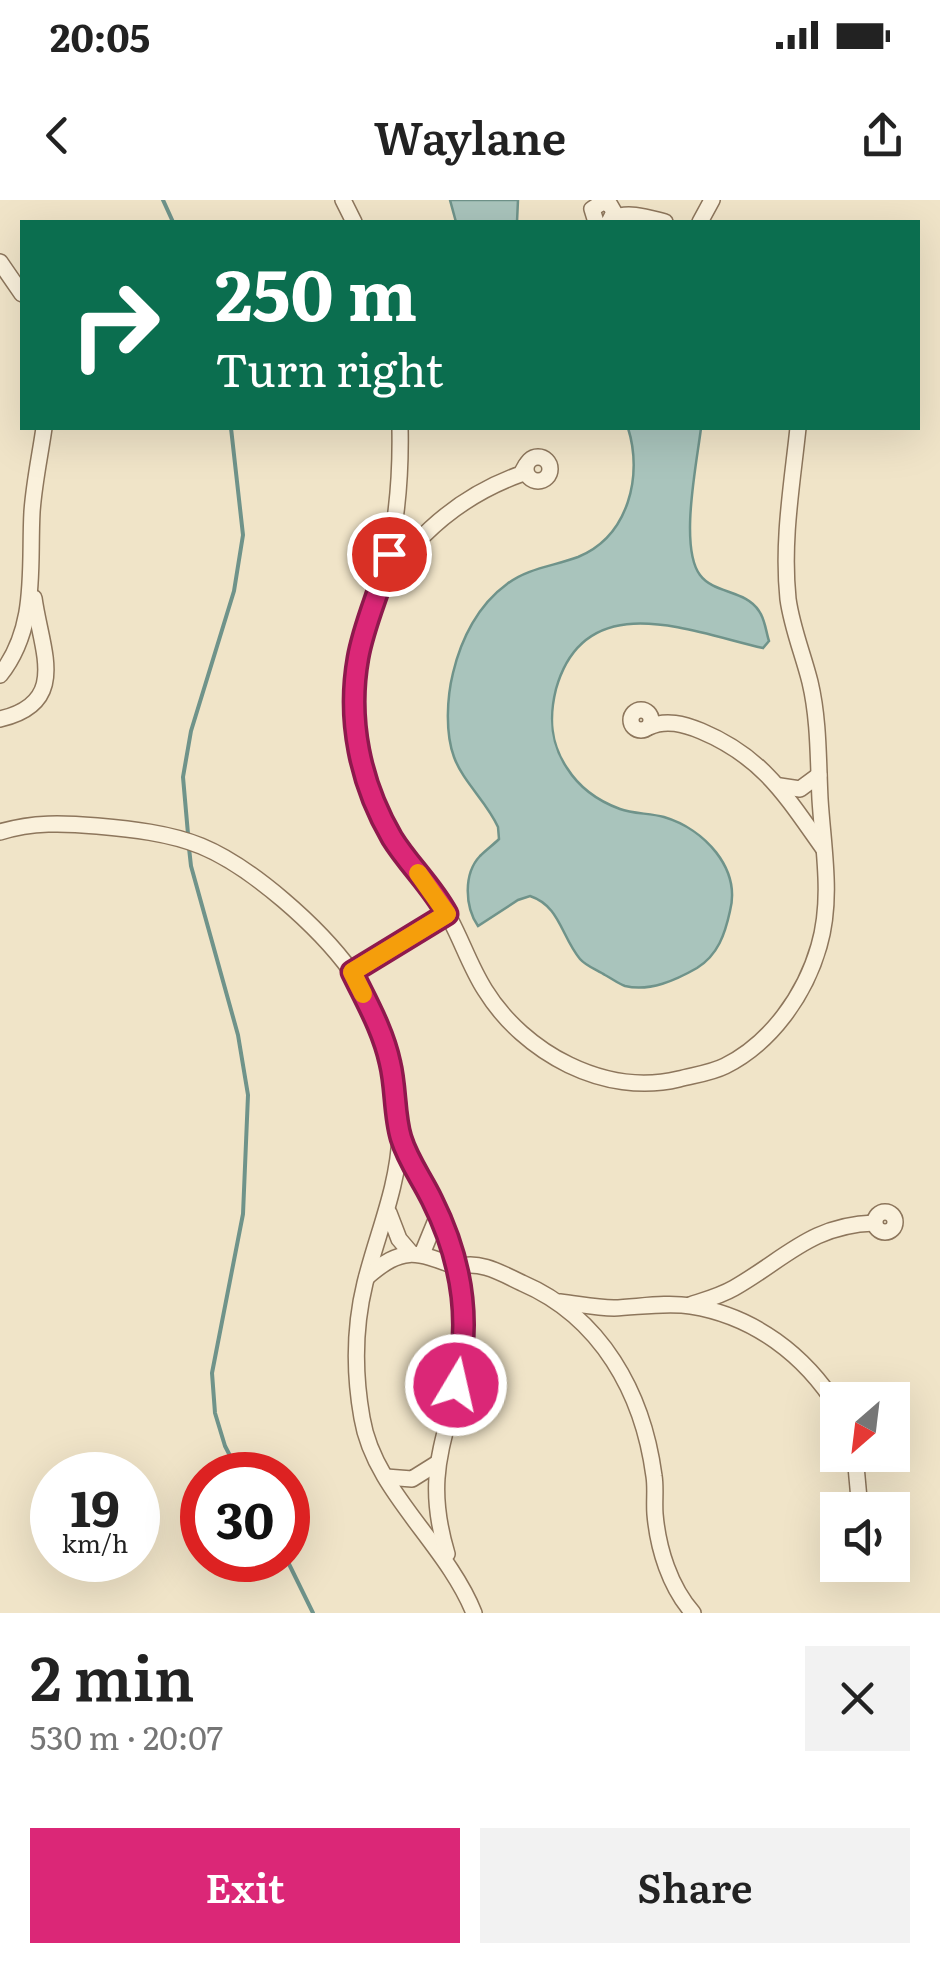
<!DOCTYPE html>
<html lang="en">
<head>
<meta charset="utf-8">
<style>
  :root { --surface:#fff; --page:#f2f2f2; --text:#222; --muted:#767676; --accent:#db2777 }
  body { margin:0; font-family:Literata,serif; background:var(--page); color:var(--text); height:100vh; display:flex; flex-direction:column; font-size:38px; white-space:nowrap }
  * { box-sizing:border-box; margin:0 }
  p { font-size:32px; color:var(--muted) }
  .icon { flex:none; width:55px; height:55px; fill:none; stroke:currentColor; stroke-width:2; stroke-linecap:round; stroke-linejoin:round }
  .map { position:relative; height:1413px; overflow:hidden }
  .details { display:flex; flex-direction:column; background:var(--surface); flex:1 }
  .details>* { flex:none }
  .guide { position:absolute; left:20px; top:20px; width:900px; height:210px; border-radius:0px; box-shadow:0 10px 40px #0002; background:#0b6e4f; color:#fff; overflow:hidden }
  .needle { width:65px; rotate:208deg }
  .fabs { position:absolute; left:820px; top:1182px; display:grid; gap:20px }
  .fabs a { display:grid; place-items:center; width:90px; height:90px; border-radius:0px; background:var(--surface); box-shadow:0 10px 40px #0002; font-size:50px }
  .speed { position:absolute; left:30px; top:1252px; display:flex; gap:20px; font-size:50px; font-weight:700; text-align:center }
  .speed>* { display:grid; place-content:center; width:130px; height:130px; border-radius:50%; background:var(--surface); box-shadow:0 10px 40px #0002; line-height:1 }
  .speed small { font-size:25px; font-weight:400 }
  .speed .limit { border:15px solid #d22; background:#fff; color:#111 }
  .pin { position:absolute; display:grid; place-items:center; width:85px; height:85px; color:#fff; margin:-42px; border:5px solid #fff; border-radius:50%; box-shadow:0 2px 10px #0007 }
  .me { position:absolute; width:110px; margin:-55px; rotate:9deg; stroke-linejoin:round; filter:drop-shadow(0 0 8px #0008) }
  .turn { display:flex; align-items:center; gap:35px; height:210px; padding:0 30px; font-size:45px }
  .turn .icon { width:130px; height:130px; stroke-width:2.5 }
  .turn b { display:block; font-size:70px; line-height:85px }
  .round { display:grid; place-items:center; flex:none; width:105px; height:105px; border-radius:0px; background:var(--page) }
  .head { display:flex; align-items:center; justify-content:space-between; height:170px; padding:0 30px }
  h1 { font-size:60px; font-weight:600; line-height:75px }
  .button { display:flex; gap:20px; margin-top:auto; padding:20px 30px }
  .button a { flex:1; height:115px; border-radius:0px; background:var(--accent); color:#fff; font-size:40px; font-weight:600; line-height:115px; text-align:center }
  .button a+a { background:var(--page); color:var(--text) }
  .status { display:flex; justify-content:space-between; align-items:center; height:70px; padding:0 50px; background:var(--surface); direction:ltr }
  .status svg { height:28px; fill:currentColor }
  header { display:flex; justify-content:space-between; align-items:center; height:130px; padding:0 30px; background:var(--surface); font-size:45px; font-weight:600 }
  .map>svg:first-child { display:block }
  .water { fill:#a9c4bc; stroke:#6f938a; stroke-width:2.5 }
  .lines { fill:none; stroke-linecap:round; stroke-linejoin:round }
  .stream { stroke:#6f938a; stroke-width:4 }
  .minor-casing { stroke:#8d765c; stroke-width:18 }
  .minor { stroke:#faf1dc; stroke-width:15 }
  .route-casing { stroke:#8e194d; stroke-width:25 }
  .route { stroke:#db2777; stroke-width:18 }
  .slow { stroke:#f59e0b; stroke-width:18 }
</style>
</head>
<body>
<div class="status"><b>20:05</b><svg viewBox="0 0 49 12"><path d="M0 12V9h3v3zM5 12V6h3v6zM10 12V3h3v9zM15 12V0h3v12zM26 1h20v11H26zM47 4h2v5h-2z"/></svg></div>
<header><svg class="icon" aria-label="back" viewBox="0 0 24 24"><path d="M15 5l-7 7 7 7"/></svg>Waylane<svg class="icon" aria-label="share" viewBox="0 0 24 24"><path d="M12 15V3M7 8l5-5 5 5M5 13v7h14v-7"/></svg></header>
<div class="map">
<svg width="940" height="1413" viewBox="0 0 940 1413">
  <rect width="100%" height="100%" fill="#f0e4c8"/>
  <g class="water">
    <polygon points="450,0 518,0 517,22 456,22"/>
    <path d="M 628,228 L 701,228 C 697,262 679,347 700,375 C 714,394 746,390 759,411 C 765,419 766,432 769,441 L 763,448 C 691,432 585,385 556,489 C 549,517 550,543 567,568 C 579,587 598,601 620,609 C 633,614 650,613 664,617 C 704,629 741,668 730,711 C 725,734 718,755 697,768 C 676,780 650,792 625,786 C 619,784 611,778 605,775 C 597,770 586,766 580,759 C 561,736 560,706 530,696 L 518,700 L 478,726 C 465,707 463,674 480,656 C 486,650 493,645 499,639 L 498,627 C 487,602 463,582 454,557 C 445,533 447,497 453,473 C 461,439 478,405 507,384 C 528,368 554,366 578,357 C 629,336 643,275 628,228 Z"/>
  </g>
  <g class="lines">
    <g class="stream">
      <polyline points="163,0 173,22"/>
      <polyline points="188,634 183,577 191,531 234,391 243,335 231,228"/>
      <polyline points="189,648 191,666 238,835 248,895 243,1014 212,1173 215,1213 225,1246 240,1275"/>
      <polyline points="287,1360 313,1413"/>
    </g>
    <defs>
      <g id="minor">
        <polyline points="343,0 354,22"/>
        <path d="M 613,18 C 629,11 649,18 665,22"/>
        <polyline points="596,22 592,9 603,2 610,5 614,12 609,22"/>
        <polyline points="700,22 712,0"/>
        <polyline points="0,62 22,94"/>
        <path d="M 400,228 C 401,278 397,326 384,375 C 370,430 350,467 355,527 C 358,565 373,604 392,637 C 405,660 425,678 439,700 C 458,728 467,762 485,790 C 524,853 605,897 679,879 C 694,875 711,873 725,866 C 771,843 805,795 819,746 C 833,698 823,648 820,599 C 818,559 819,520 810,482 C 803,454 792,428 788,399 C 782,341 792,285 798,228"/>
        <circle cx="538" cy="269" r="12"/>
        <path d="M 387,380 C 420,331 465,294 521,274 L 526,265"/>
        <path d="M 0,475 C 38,427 29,368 32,312 C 34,283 40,256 44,228"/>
        <circle cx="641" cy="520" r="10"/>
        <path d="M 0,519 C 70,503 41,450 34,398"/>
        <path d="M 649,527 C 666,519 684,524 701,531 C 763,557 786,596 823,648"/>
        <polyline points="780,586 800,589 819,575"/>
        <path d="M 0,632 C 33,622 63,623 97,626 C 131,629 169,633 201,646 C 252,667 319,727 351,771 C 381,814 401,885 400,936 C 398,988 377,1034 365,1083 C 354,1128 354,1173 362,1218 C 374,1291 446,1343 474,1413"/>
        <polyline points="352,772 447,713"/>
        <path d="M 402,939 L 433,1000 L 457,1067 C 480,1060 501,1073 522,1083 C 601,1117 643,1193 654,1276 C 656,1288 654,1301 655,1314 C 658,1349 670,1387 693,1413"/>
        <circle cx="885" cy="1022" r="10"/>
        <polyline points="389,1013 399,1039 411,1053"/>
        <polyline points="422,1054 438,1015"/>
        <path d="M 367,1077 C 403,1046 415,1051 457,1067 C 463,1097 468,1130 462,1161 C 448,1239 422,1270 447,1354"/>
        <path d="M 560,1102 C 578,1104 596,1108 614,1108 C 639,1107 666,1102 691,1106 C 754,1116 805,1155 838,1208"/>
        <path d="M 690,1105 C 705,1100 720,1096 734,1088 C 785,1059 811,1025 874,1023"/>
        <polyline points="855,1255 860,1310"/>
        <polyline points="386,1277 412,1279 436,1264"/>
      </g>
    </defs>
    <use href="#minor" class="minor-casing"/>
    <use href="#minor" class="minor"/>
  </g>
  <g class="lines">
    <defs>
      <path id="route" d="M 389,354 C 381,389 364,423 358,458 C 347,520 360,583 392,638 C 408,664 432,686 447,714 L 352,772 C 366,801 383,830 390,863 C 396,887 394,915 401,938 C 408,961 422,979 432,1000 C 461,1058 472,1121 456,1185"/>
    </defs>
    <use href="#route" class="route-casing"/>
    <use href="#route" class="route"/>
    <polyline class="slow" points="363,794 352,772 447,714 418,673"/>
  </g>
</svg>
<div class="fabs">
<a><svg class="needle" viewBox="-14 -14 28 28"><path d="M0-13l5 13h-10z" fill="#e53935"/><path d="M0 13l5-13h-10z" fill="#767676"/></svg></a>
<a><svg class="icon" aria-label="sound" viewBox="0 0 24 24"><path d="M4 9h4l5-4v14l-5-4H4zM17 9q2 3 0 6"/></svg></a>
</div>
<div class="speed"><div>19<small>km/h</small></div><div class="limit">30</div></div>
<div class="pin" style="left:389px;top:354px;background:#d93025"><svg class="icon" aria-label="arrive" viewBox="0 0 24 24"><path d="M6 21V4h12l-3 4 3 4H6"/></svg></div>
<svg class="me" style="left:456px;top:1185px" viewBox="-20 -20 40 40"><circle r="17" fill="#db2777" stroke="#fff" stroke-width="3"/><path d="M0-11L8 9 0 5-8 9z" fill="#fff"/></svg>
<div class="guide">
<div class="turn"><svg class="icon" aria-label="right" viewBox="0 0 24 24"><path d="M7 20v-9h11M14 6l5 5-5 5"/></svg><div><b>250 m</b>Turn right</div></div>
</div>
</div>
<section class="details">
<div class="head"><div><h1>2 min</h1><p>530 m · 20:07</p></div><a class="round"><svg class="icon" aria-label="close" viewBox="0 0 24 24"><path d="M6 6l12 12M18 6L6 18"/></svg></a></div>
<div class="button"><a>Exit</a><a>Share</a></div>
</section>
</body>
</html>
